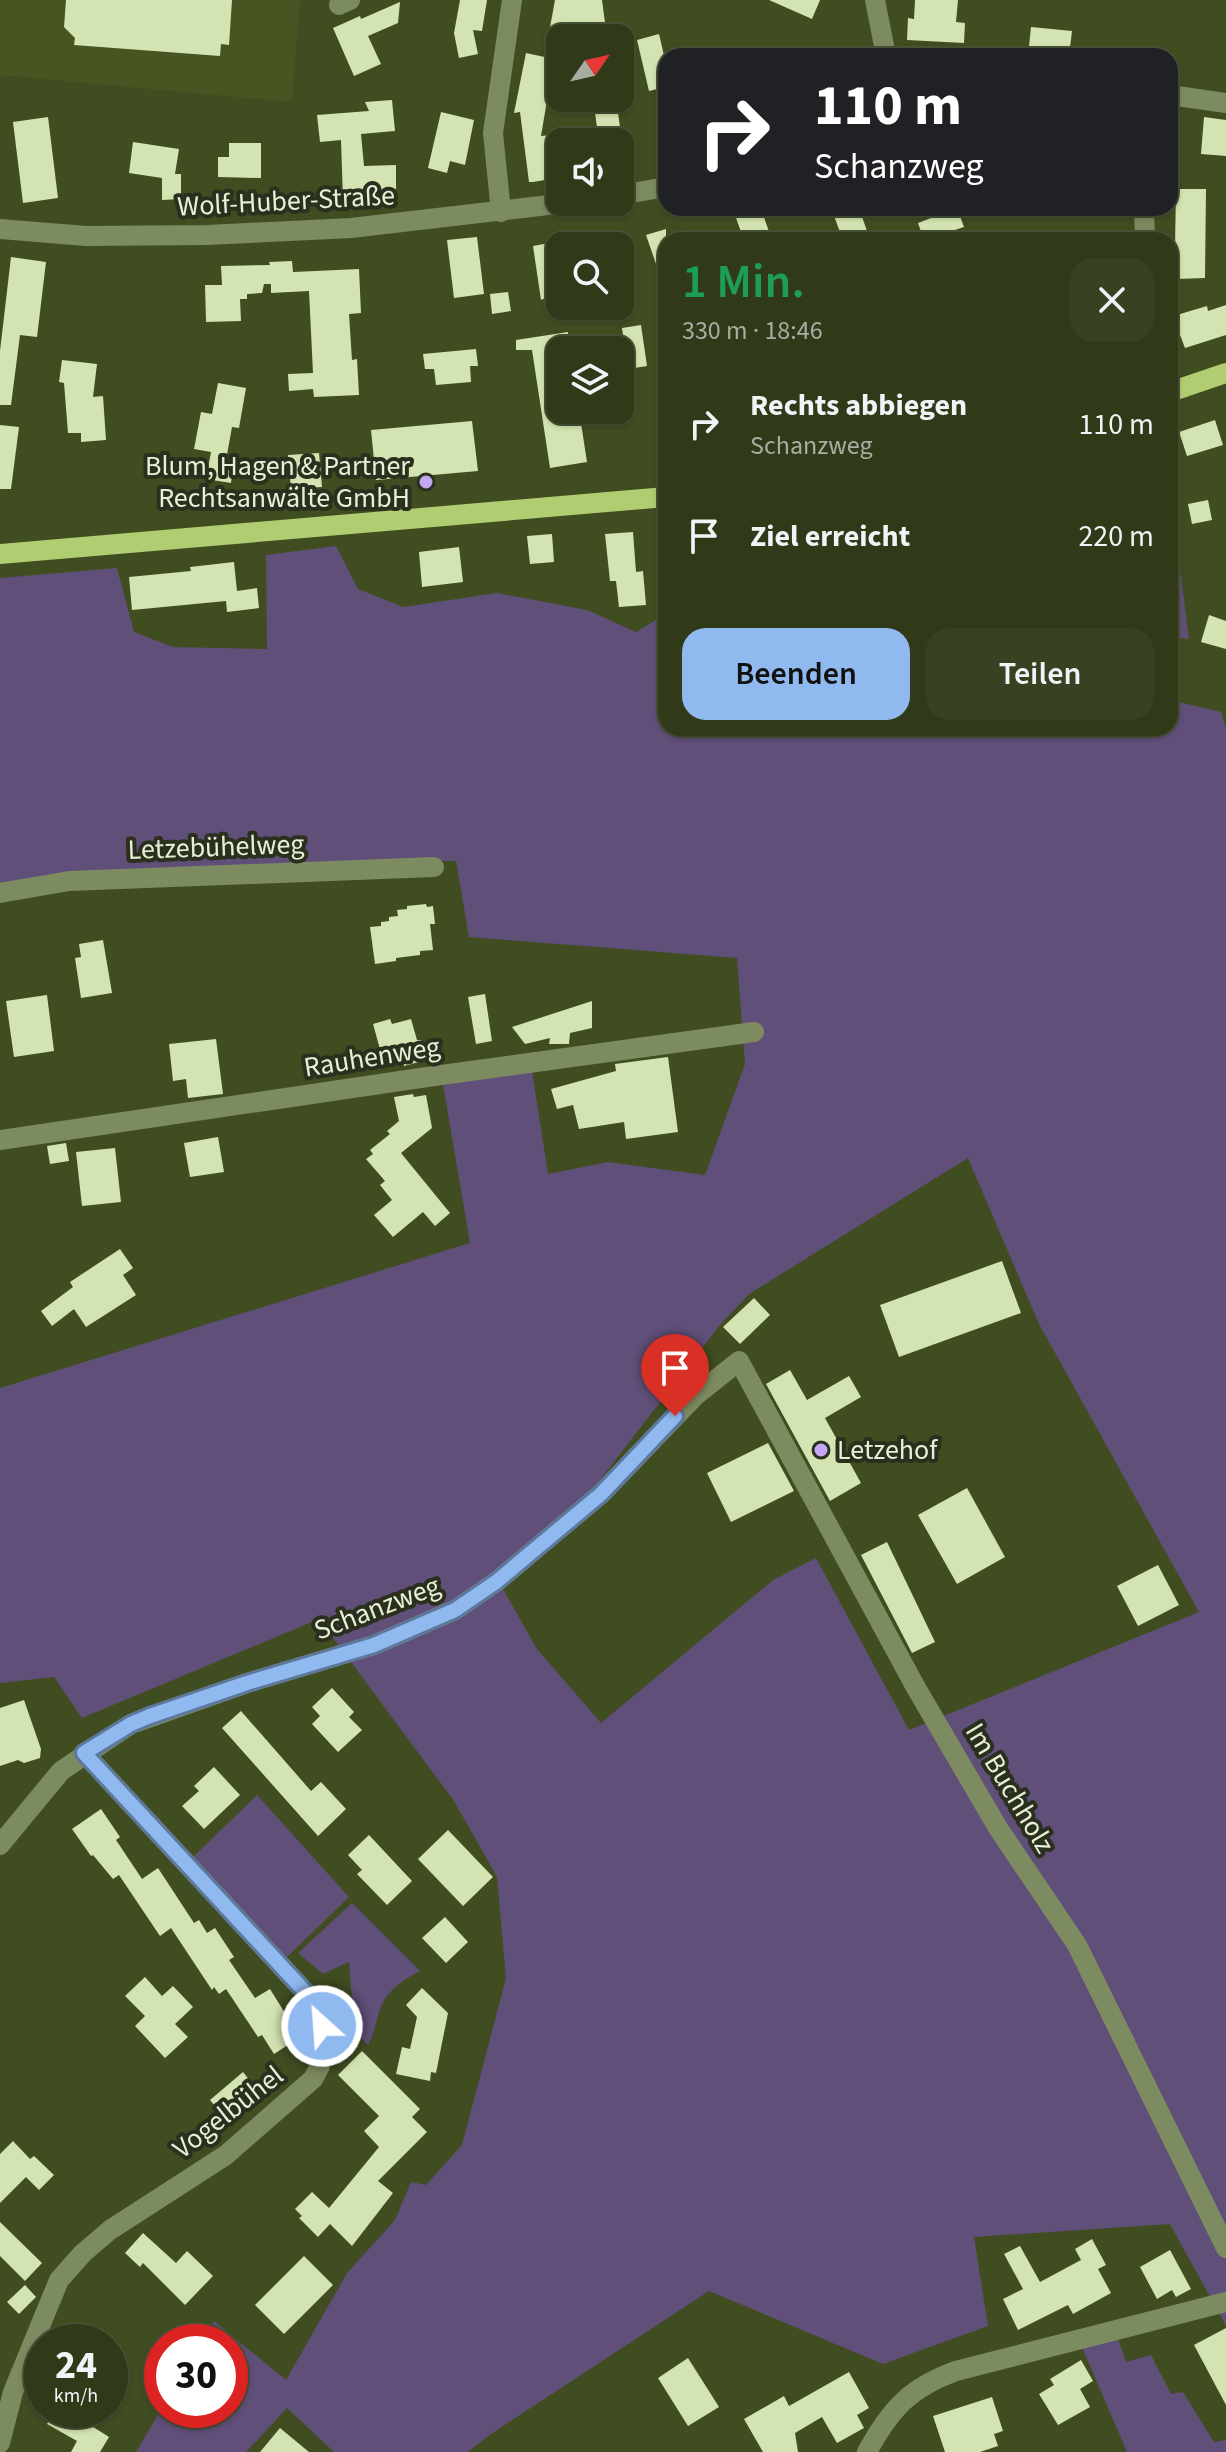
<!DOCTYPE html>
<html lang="de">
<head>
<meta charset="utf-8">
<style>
  :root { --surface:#303a19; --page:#384122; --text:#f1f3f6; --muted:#a8ada2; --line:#4b5438; --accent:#90b9f0 }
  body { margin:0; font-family:"Source Sans 3",sans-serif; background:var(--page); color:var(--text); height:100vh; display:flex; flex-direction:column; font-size:30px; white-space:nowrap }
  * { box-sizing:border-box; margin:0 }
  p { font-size:26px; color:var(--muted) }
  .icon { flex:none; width:44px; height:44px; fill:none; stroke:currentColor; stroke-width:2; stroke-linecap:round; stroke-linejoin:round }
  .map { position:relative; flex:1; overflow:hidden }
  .side { position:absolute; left:658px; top:232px; width:520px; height:504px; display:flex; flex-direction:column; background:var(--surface); border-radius:24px; box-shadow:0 2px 6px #0004,0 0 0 2px var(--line) }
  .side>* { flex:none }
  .banner { position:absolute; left:658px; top:48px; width:520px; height:168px; border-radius:24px; box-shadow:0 2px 6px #0004,0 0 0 2px var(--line); background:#202124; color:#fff; overflow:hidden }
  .needle { width:52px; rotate:56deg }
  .fabs { position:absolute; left:546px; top:24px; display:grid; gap:16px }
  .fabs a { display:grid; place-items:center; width:88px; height:88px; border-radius:16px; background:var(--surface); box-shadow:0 2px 6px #0004,0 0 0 2px var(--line); font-size:40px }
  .speed { position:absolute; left:24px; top:2324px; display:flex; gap:16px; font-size:40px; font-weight:700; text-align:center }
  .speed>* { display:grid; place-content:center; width:104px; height:104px; border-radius:50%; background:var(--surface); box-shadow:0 2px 6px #0004,0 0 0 2px var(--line); line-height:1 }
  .speed small { font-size:20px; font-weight:400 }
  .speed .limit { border:12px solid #d22; background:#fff; color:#111 }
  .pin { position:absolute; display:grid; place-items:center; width:68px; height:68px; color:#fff; margin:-82px -34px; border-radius:50% 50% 50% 0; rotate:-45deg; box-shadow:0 0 8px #0007 }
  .pin .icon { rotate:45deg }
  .me { position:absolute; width:88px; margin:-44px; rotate:334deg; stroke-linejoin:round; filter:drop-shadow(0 0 6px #0008) }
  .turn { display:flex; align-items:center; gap:28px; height:168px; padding:0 24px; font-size:36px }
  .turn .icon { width:104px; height:104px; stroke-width:2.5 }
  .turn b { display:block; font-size:56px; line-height:68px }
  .round { display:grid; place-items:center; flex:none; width:84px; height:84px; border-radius:24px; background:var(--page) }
  .summary { display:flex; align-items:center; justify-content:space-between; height:136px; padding:0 24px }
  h1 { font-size:48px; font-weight:600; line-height:60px; color:#1e9e55 }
  .button { display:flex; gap:16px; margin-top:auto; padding:16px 24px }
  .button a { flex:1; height:92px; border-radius:24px; background:var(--accent); color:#111; font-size:32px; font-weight:600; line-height:92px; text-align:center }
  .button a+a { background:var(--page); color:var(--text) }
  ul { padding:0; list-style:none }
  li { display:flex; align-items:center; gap:24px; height:112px; padding:0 24px }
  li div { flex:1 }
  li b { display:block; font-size:30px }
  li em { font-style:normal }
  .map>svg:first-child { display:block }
  .built { fill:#465521 }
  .green { fill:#604f78; fill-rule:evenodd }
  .building { fill:#d3e4b2 }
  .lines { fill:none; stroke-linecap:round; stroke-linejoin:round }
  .minor { stroke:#7d8b60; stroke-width:20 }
  .major { stroke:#b1cd72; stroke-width:20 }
  .route-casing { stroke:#5e789c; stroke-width:20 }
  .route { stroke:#90b9f0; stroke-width:14 }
  .poi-dot { fill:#c5a7f1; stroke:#2a301d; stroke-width:3 }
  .labels { text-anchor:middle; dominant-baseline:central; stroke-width:8; stroke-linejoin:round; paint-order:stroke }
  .street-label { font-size:28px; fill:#e7f0d7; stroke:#2a301d }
  .poi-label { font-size:28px; fill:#e7f0d7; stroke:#2a301d; text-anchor:end }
</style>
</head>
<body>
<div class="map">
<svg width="1226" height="2452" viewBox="0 0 1226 2452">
  <rect width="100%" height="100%" fill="#404d21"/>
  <polygon class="built" points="0,0 300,0 292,102 0,75"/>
  <g class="green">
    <polygon points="1175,530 1189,639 1170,637 1170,533"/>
    <path d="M 336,546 L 358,589 L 403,607 L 497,593 L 587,610 L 636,632 L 666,614 L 666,728 L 1170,728 L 1170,700 L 1221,712 L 1226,728 L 1226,2326 L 1170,2224 L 974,2237 L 988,2326 L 883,2364 L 709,2291 L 491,2434 L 468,2452 L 334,2452 L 287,2408 L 246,2452 L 136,2452 L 162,2408 L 162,2410 L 230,2410 L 230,2342 L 201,2342 L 214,2321 L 286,2380 L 347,2273 L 395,2220 L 411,2182 L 426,2185 L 462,2145 L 506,1978 L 497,1877 L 454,1801 L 319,1619 L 82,1718 L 54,1677 L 0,1683 L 0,1388 L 470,1243 L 443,1085 L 532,1071 L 548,1174 L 608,1162 L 705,1175 L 745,1064 L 737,958 L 469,937 L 456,861 L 387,861 L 0,885 L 0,578 L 117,568 L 134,632 L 173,647 L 267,649 L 266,555 ZM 968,1158 L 1039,1324 L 1199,1612 L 909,1730 L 816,1558 L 773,1580 L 601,1723 L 537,1649 L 499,1582 L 593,1489 L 719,1326 L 749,1294 Z"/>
    <polygon points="257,1795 349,1897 284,1960 192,1858"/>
    <path d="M 352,1903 L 420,1971 C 405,1979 387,1990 381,2007 C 376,2020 375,2032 368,2045 L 343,2020 L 352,2001 L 349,1962 L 323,1974 L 298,1953 Z"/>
    <polygon points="1118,2339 1126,2362 1151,2355 1171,2394 1183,2392 1214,2442 1226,2440 1226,2452 1127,2452 1081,2345"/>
  </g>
  <g class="building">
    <polygon points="66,0 232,0 229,45 221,44 220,56 74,45 75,38 64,27"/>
    <polygon points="460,0 487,0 482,31 473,30 478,54 459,58 454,33"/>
    <polygon points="555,0 602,0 607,38 548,38"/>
    <polygon points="769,0 820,0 812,19"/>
    <polygon points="915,0 958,0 956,22 965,23 964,43 907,40 908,18 914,19"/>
    <polygon points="400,2 398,23 368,36 381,64 354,76 333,28 360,16 361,19"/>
    <polygon points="1031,27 1072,31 1069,56 1028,56"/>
    <polygon points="659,34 666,64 666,87 649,91 637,40"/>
    <polygon points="526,53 554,59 541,136 551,135 557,178 533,182 529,182 520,112 514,113"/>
    <polygon points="593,98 616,98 622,142 599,142"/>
    <polygon points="392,100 395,131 361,134 364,166 396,165 396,189 372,190 372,199 343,200 341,140 320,142 317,115 369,111 365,102"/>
    <polygon points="441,112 474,120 465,165 450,161 447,173 428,168"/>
    <polygon points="48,117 58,198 23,203 13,122"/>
    <polygon points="1204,117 1226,120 1226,156 1201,154"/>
    <polygon points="133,142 179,149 175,174 181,174 181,199 162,200 162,178 129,173"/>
    <polygon points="229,143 261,143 261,178 218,177 218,157 229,157"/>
    <polygon points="1176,189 1206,189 1205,278 1176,279 1176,270 1170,270 1170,247 1175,247"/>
    <polygon points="831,208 859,208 868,234 852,240 843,240"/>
    <polygon points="927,208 957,208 964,227 924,240 918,223 931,218"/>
    <polygon points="761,209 772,240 744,240 736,218"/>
    <polygon points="666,229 666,284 663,284 646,235"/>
    <polygon points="477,237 484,294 454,298 447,240"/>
    <polygon points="560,241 560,286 557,287 558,292 541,300 533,246"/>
    <polygon points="11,257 46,262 37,337 20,335 11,405 0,405 0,351"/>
    <polygon points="292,261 293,272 359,269 361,313 349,314 352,360 357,359 359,395 314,397 313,389 289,391 288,374 313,373 309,291 271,293 271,284 264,284 262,293 247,294 247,299 240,299 241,321 206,322 205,285 222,285 221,266 270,265 269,262"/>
    <polygon points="508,292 511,311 492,314 490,294"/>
    <polygon points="1226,305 1226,335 1185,348 1180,335 1175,336 1170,317 1207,306 1208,311"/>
    <polygon points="641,325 647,366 628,369 622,328"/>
    <polygon points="568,332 570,350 560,350 560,410 579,410 587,462 550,468 532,350 516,350 516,340"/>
    <polygon points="476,349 478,366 470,366 471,382 436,385 434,369 425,369 423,354"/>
    <polygon points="62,360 97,364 93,397 103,396 106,440 81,442 81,433 68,433 64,383 59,382"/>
    <polygon points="218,383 246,388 239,428 232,427 226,460 234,461 231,483 206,479 211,452 194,449 201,412 212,414"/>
    <polygon points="1215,420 1223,445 1187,456 1179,432"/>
    <polygon points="472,421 478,471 376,480 371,430"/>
    <polygon points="0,425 19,427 11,489 0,489"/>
    <polygon points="319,453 322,487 291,489 288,455"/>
    <polygon points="1208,500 1212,520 1192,524 1188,504"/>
    <polygon points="633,532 636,572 643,571 646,605 619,607 616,581 610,581 605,534"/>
    <polygon points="552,534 554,562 530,564 527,536"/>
    <polygon points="459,547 463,582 422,587 419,552"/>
    <polygon points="234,562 237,591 257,588 259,608 227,612 226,601 132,610 129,577 191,571 190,567"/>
    <polygon points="1209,615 1226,621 1226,649 1201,642"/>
    <polygon points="426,904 427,907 433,906 435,924 430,924 433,950 420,951 420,955 396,958 396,961 375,964 370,927 381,926 381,922 389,921 389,917 398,916 397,910 407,909 407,906"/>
    <polygon points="103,940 112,993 81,998 75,958 81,957 79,944"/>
    <polygon points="485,994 492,1041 476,1044 468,997"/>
    <polygon points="47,995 54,1051 14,1057 6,1001"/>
    <polygon points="592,1001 592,1028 570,1033 569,1044 549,1044 550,1038 525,1044 512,1027"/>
    <polygon points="390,1019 392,1024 411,1019 417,1040 421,1040 426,1060 404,1066 401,1056 383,1060 373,1024"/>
    <polygon points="216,1039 223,1094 188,1098 186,1079 173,1081 169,1044"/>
    <polygon points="668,1057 678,1132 626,1139 624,1122 579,1129 573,1105 557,1109 551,1089 616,1071 615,1064"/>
    <polygon points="413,1094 414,1097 426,1095 432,1128 401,1153 450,1213 435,1226 423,1212 393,1237 374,1215 392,1200 380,1185 385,1181 366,1159 373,1154 370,1150 390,1134 387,1131 399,1121 394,1097"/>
    <polygon points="218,1137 224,1172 190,1177 184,1143"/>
    <polygon points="66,1143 69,1161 50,1164 47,1146"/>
    <polygon points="115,1148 121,1202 82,1206 76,1152"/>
    <polygon points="120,1249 133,1268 123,1275 136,1295 86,1327 74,1309 52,1326 41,1311 73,1287 70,1282"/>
    <polygon points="1002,1261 1021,1313 899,1357 880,1305"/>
    <polygon points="754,1298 770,1315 740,1344 723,1327"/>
    <polygon points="790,1370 807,1400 849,1376 861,1397 825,1418 861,1483 830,1501 766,1384"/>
    <polygon points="768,1443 794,1491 731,1522 707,1473"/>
    <polygon points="967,1488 1005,1557 957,1584 918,1515"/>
    <polygon points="887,1542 935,1642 912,1653 861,1555"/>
    <polygon points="1158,1565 1179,1605 1138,1626 1117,1586"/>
    <polygon points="332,1688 354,1712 349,1717 362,1730 338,1752 312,1724 320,1716 312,1707"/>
    <polygon points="24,1700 41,1749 40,1758 24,1763 18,1760 0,1766 0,1708"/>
    <polygon points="241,1711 311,1791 321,1782 346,1809 318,1836 222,1728"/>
    <polygon points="214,1767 240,1795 204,1829 182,1806 199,1791 194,1786"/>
    <polygon points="101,1809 120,1837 116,1840 142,1879 158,1868 194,1923 199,1920 207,1933 215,1928 234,1957 229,1960 255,1998 270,1989 288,2018 285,2020 297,2039 274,2054 262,2035 258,2037 226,1989 219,1994 214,1987 212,1990 171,1928 160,1936 119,1875 113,1879 93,1855 91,1856 72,1829"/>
    <polygon points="448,1830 493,1877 463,1906 418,1859"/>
    <polygon points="369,1835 412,1881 387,1905 357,1874 362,1870 348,1855"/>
    <polygon points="445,1917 468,1942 446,1963 422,1938"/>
    <polygon points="145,1977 162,1996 173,1986 193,2007 175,2024 188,2037 165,2058 135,2026 145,2016 125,1996"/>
    <polygon points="422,1988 448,2013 436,2073 431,2072 430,2081 396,2074 402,2047 410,2049 417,2017 406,2005"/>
    <polygon points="362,2051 420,2109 412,2117 427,2132 378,2181 393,2193 352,2246 330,2224 318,2237 299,2218 302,2216 295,2209 312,2192 329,2208 379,2147 364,2131 379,2116 338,2075"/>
    <polygon points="243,2072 258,2091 226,2120 210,2100"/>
    <polygon points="13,2141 30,2159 34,2156 54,2175 39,2190 26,2177 0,2203 0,2154"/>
    <polygon points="0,2222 42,2263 25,2281 0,2256"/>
    <polygon points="143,2233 176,2263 187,2251 213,2276 185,2305 143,2263 140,2267 125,2253"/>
    <polygon points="1092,2239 1106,2265 1098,2269 1111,2293 1073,2314 1068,2305 1018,2330 1003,2299 1023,2289 1004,2254 1020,2246 1040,2282 1081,2260 1075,2249"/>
    <polygon points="1170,2250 1191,2289 1176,2297 1172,2290 1157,2299 1140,2267"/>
    <polygon points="304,2256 333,2285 284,2334 255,2305"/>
    <polygon points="25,2285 36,2297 19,2314 7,2302"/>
    <polygon points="1226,2328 1226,2405 1194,2345"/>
    <polygon points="688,2358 719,2407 688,2426 658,2378"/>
    <polygon points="1081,2360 1093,2381 1080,2389 1090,2407 1058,2425 1039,2394 1054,2385 1050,2379"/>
    <polygon points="849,2372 869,2408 857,2415 864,2428 837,2443 822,2417 795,2433 798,2452 763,2452 744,2419 784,2396 789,2406"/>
    <polygon points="992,2397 1003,2431 994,2434 998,2446 980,2452 945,2452 933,2416"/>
    <polygon points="55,2410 98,2410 90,2425 109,2437 100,2452 71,2452 77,2441 47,2424"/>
    <polygon points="280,2428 309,2452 260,2452"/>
  </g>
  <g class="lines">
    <g class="minor">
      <polyline points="875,0 886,56"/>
      <polyline points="339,5 350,0"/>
      <polyline points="1170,95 1226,103"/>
      <polyline points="620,195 666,187"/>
      <polyline points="1144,208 1145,240"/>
      <polyline points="501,212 493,133 512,0"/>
      <polyline points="0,229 86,236 207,235 351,228 574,202"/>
      <polyline points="0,893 69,881 434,867"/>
      <polyline points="0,1140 434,1076 754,1032"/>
      <polyline points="0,1845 61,1771 131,1724 247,1683 374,1645 455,1610 496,1582 601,1494 695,1396 739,1361 915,1686 998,1828 1077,1945 1226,2248"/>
      <polyline points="0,2443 13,2392 59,2280 83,2253 110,2230 226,2155 313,2079 320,2066 322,2026 317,2009 308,1995 84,1753"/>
      <path d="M 867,2452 C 890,2410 909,2388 956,2371 L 1226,2302"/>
    </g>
    <g class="major">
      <polyline points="1170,392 1226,373"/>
      <polyline points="0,554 666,497"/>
    </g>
  </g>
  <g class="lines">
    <defs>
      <polyline id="route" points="322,2026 317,2009 308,1995 84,1753 131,1724 150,1716 247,1683 374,1645 455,1610 496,1582 601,1494 675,1416"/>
    </defs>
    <use href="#route" class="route-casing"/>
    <use href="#route" class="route"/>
  </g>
  <g class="poi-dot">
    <circle cx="426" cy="482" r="8"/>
    <circle cx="821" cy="1450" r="8"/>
  </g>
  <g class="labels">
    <g class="street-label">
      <text transform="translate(286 201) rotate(-3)">Wolf-Huber-Straße</text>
      <text transform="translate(216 847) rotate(-2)">Letzebühelweg</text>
      <text transform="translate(372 1057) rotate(-9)">Rauhenweg</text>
      <text transform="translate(377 1608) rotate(-21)">Schanzweg</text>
      <text transform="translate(1010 1788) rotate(59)">Im Buchholz</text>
      <text transform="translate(228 2112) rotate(-38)">Vogelbühel</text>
    </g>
    <g class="poi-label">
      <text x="410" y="466">Blum, Hagen &amp; Partner<tspan x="410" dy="32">Rechtsanwälte GmbH</tspan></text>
      <text x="837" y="1450" text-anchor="start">Letzehof</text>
    </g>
  </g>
</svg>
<div class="fabs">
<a><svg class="needle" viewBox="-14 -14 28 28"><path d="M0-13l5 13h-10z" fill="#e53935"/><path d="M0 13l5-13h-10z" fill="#a8ada2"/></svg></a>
<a><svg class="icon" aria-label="sound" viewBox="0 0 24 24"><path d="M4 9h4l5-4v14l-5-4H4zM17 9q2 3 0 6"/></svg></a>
<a><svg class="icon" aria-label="search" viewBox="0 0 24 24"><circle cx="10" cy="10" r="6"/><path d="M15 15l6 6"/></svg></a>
<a><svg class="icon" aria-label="layers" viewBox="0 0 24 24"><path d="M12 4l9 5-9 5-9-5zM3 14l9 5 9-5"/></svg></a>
</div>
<div class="speed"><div>24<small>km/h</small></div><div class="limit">30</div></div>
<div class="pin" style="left:675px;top:1416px;background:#d93025"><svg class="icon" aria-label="arrive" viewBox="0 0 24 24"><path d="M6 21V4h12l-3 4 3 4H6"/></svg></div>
<svg class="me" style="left:322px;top:2026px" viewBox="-20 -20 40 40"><circle r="17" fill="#90b9f0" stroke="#fff" stroke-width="3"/><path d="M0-11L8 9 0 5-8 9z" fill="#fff"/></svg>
<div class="banner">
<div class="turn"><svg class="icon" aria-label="right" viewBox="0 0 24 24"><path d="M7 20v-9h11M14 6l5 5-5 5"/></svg><div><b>110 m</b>Schanzweg</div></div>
</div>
<section class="side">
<div class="summary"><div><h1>1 Min.</h1><p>330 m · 18:46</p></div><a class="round"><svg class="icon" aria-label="close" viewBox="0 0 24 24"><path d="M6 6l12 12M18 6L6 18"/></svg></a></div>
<ul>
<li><svg class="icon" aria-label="right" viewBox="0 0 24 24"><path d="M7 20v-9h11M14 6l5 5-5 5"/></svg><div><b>Rechts abbiegen</b><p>Schanzweg</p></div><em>110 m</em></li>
<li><svg class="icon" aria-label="arrive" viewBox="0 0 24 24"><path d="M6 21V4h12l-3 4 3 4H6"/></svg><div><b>Ziel erreicht</b></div><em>220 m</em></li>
</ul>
<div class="button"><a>Beenden</a><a>Teilen</a></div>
</section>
</div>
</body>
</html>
